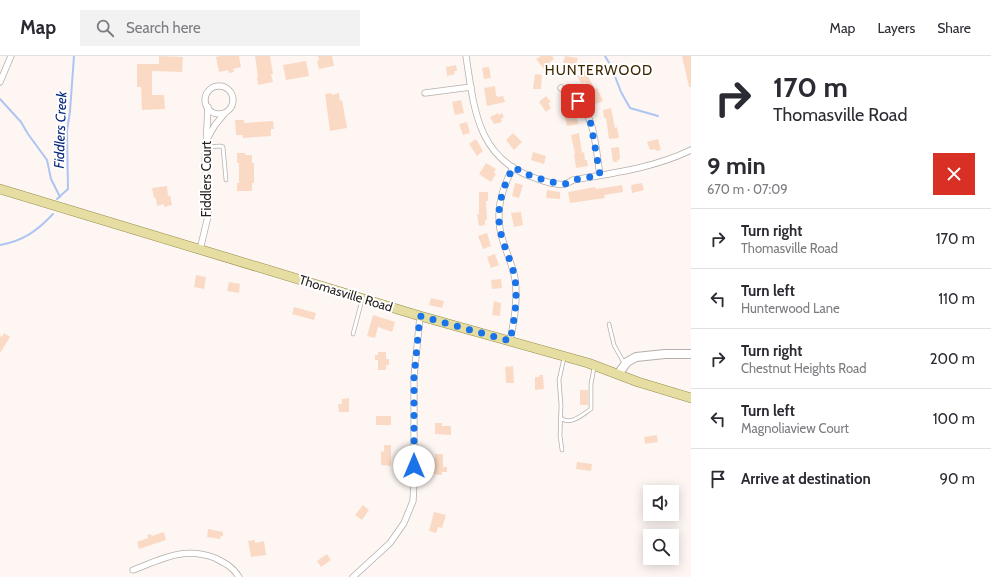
<!DOCTYPE html>
<html lang="en">
<head>
<meta charset="utf-8">
<style>
  :root { --surface:#fff; --page:#f2f2f3; --text:#2b2b33; --muted:#7c7c81; --line:#e1e1e2 }
  body { margin:0; font-family:Cabin,sans-serif; background:var(--page); color:var(--text); height:100vh; display:flex; flex-direction:column; font-size:15px; white-space:nowrap }
  * { box-sizing:border-box; margin:0 }
  p { font-size:13px; color:var(--muted) }
  .icon { flex:none; width:22px; height:22px; fill:none; stroke:currentColor; stroke-width:2; stroke-linecap:round; stroke-linejoin:round }
  .map { position:relative; flex:1; overflow:hidden }
  .panel { display:flex; flex-direction:column; background:var(--surface); width:300px }
  .panel>* { flex:none }
  .hud { background:#fff; color:var(--text); overflow:hidden }
  .buttons { position:absolute; left:643px; top:429px; display:grid; gap:8px }
  .buttons a { display:grid; place-items:center; width:36px; height:36px; border-radius:0px; background:var(--surface); box-shadow:0 2px 10px #0003; font-size:20px }
  .pin { position:absolute; display:grid; place-items:center; width:34px; height:34px; color:#fff; margin:-17px; border-radius:8px; box-shadow:0 2px 6px #0006 }
  .me { position:absolute; width:44px; margin:-22px; rotate:0deg; stroke-linejoin:round; filter:drop-shadow(0 0 3px #0008) }
  .turn { display:flex; align-items:center; gap:14px; height:84px; padding:0 16px; font-size:18px }
  .turn .icon { width:52px; height:52px; stroke-width:2.5 }
  .turn b { display:block; font-size:28px; line-height:34px }
  .round { display:grid; place-items:center; flex:none; width:42px; height:42px; border-radius:0px; background:var(--page) }
  .summary { display:flex; align-items:center; justify-content:space-between; height:68px; padding:0 16px }
  h1 { font-size:24px; font-weight:800; line-height:30px }
  ul { padding:0; list-style:none }
  li { display:flex; align-items:center; gap:12px; height:60px; padding:0 16px; border-top:1px solid var(--line) }
  li div { flex:1 }
  li b { display:block; font-size:15px }
  li em { font-style:normal }
  header { display:flex; align-items:center; gap:24px; box-sizing:border-box; height:56px; padding:0 20px; background:var(--surface); border-bottom:1px solid var(--line) }
  header strong { font-size:19px }
  nav { display:flex; gap:22px; margin-inline-start:auto; font-size:14px }
  .search { width:280px; height:36px; background:var(--page); display:flex; align-items:center; gap:10px; box-sizing:border-box; padding:0 14px; border-radius:0px; color:var(--muted); font-size:15px }
  main { display:flex; flex:1; min-height:0 }
  .map>svg:first-child { display:block }
  .lines { fill:none; stroke-linecap:round; stroke-linejoin:round }
  .stream { stroke:#aec5f3; stroke-width:2 }
  .building { fill:#fbdac5 }
  .service-casing { stroke:#b5afab; stroke-width:4.5 }
  .minor-casing { stroke:#b5afab; stroke-width:7 }
  .secondary-casing { stroke:#b5afab; stroke-width:10 }
  .primary-casing { stroke:#978d4c; stroke-width:10 }
  .service { stroke:#fff; stroke-width:3 }
  .minor { stroke:#fff; stroke-width:5.5 }
  .secondary { stroke:#fff; stroke-width:8 }
  .primary { stroke:#e5dda1; stroke-width:9 }
  .route { stroke:#1a73e8; stroke-width:7; stroke-dasharray:0 12.6 }
  .labels { text-anchor:middle; dominant-baseline:central; stroke-width:4; stroke-linejoin:round; paint-order:stroke }
  .street-label { font-size:13px; fill:#252221; stroke:#fff }
  .neighbourhood-label { font-size:14px; letter-spacing:1px; fill:#3d2501; stroke:#fff }
  .water-label { font-size:14px; font-style:italic; fill:#08287b; stroke:#fff }
</style>
</head>
<body>
<header>
<strong>Map</strong>
<div class="search"><svg class="icon" aria-label="search" viewBox="0 0 24 24"><circle cx="10" cy="10" r="6"/><path d="M15 15l6 6"/></svg>Search here</div>
<nav><a>Map</a><a>Layers</a><a>Share</a></nav>
</header>
<main>
<div class="map">
<svg width="691" height="521" viewBox="0 0 691 521">
  <rect width="100%" height="100%" fill="#fdf6f2"/>
  <g class="lines">
    <g class="stream">
      <polyline points="605,0 611,10 621,36 630,52 658,60"/>
      <polyline points="0,43 21,66 28,78 47,104 51,123 60,141"/>
      <polyline points="57,143 68,133 67,75 70,55 74,0"/>
      <path d="M 0,189 C 23,185 37,175 53,158"/>
    </g>
  </g>
  <g class="building">
    <polygon points="159,0 183,1 182,16 152,15 152,39 164,39 165,53 142,54 141,31 137,31 137,8 159,8"/>
    <polygon points="220,0 239,0 241,11 233,13 234,16 229,17 228,14 219,16 216,1"/>
    <polygon points="255,0 270,0 273,18 271,18 273,26 258,29 257,21 258,21"/>
    <polygon points="318,0 332,0 334,10 319,13 317,5 319,4"/>
    <polygon points="541,0 552,0 554,3 549,7 550,9 544,13 536,3"/>
    <polygon points="565,0 578,2 576,9 563,7"/>
    <polygon points="682,0 691,0 691,31 689,31"/>
    <polygon points="306,5 309,20 286,24 283,9"/>
    <polygon points="456,9 457,15 454,15 455,18 447,20 446,11"/>
    <polygon points="489,11 491,22 484,23 482,12"/>
    <polygon points="585,15 595,33 597,32 603,45 596,48 585,26 582,28 577,20"/>
    <polygon points="535,18 542,19 541,33 533,33"/>
    <polygon points="495,30 496,39 498,41 503,40 505,46 487,50 484,32"/>
    <polygon points="331,37 332,39 339,37 340,45 342,44 347,72 330,75 325,38"/>
    <polygon points="546,40 551,46 548,47 551,52 546,56 539,46"/>
    <polygon points="461,44 464,57 455,59 452,46"/>
    <polygon points="611,52 615,72 617,71 619,82 609,83 606,62 604,62 603,54"/>
    <polygon points="574,55 579,68 567,70 564,57"/>
    <polygon points="498,57 499,59 502,57 504,61 501,63 502,66 494,68 490,61"/>
    <polygon points="235,64 244,64 244,67 273,65 274,73 271,73 271,80 243,82 243,79 236,79"/>
    <polygon points="467,66 470,77 463,79 459,68"/>
    <polygon points="513,77 522,86 514,94 506,84"/>
    <polygon points="579,77 582,97 584,96 585,104 587,104 588,110 576,112 574,98 575,98 571,79"/>
    <polygon points="476,83 483,95 477,100 469,88"/>
    <polygon points="658,83 661,94 656,95 655,93 650,94 647,86"/>
    <polygon points="619,91 620,103 617,104 618,106 613,106 611,92"/>
    <polygon points="533,96 546,100 544,108 531,104"/>
    <polygon points="237,97 245,97 245,99 252,99 252,107 254,107 254,127 252,127 252,135 237,135 237,127 239,127 239,107 237,107"/>
    <polygon points="486,107 496,113 494,116 496,118 491,126 479,118"/>
    <polygon points="515,127 523,129 519,142 512,140"/>
    <polygon points="642,127 644,134 632,137 631,129"/>
    <polygon points="622,129 623,136 604,139 605,142 570,147 568,136 595,131 596,133 603,132"/>
    <polygon points="167,130 168,140 170,139 172,149 164,151 164,148 157,150 156,142 154,142 152,132"/>
    <polygon points="547,134 560,136 560,143 546,142"/>
    <polygon points="479,136 488,136 488,145 486,145 487,164 485,164 485,169 479,170 477,158 479,158"/>
    <polygon points="521,156 523,169 514,171 511,157"/>
    <polygon points="487,177 491,190 483,193 478,180"/>
    <polygon points="495,198 499,209 491,212 487,201"/>
    <polygon points="196,219 206,221 204,233 194,231"/>
    <polygon points="501,223 502,232 492,233 491,224"/>
    <polygon points="229,226 240,228 239,237 227,235"/>
    <polygon points="431,242 444,245 442,252 429,249"/>
    <polygon points="494,245 501,247 500,260 492,259"/>
    <polygon points="294,251 316,257 314,264 292,258"/>
    <polygon points="373,259 395,266 392,276 378,271 375,282 367,280"/>
    <polygon points="4,277 10,281 0,297 0,279 2,281"/>
    <polygon points="378,296 386,296 386,303 389,303 389,309 386,309 386,314 378,314 378,304 375,304 375,299 378,299"/>
    <polygon points="513,310 514,327 506,327 505,311"/>
    <polygon points="539,319 543,319 544,333 535,334 535,321 539,321"/>
    <rect x="580" y="334" width="8" height="15"/>
    <polygon points="349,342 349,356 339,356 338,348 342,348 342,343"/>
    <rect x="376" y="360" width="15" height="9"/>
    <polygon points="435,367 442,367 442,370 451,370 451,379 435,378"/>
    <polygon points="657,379 658,386 645,388 644,381"/>
    <polygon points="384,389 391,389 391,410 381,409 381,395 384,396"/>
    <polygon points="435,398 443,398 443,411 447,411 447,416 442,416 442,419 432,418 432,410 434,410"/>
    <polygon points="577,406 592,408 591,415 576,413"/>
    <polygon points="363,449 369,454 362,464 355,459"/>
    <polygon points="434,456 446,459 442,472 438,471 436,477 429,475"/>
    <polygon points="208,473 223,476 223,480 221,480 220,483 207,481"/>
    <polygon points="164,476 166,484 139,493 137,486 148,482 147,479 151,478 152,480"/>
    <polygon points="255,484 255,487 264,485 266,499 251,501 248,485"/>
    <polygon points="327,498 331,504 321,511 317,505"/>
  </g>
  <g class="lines">
    <defs>
      <g id="service">
        <polyline points="206,91 220,90 223,91 226,124"/>
        <polyline points="609,268 614,289 624,307"/>
        <polyline points="353,278 362,244"/>
        <path d="M 560,361 C 569,371 582,359 591,353 L 591,328 L 594,312"/>
        <polyline points="562,394 560,380 561,349 559,324 564,302"/>
      </g>
      <g id="minor">
        <path d="M 466,0 C 474,52 477,103 535,122 C 544,125 556,130 565,128 C 568,127 571,125 573,124 C 614,117 654,112 691,94"/>
        <polyline points="0,26 11,0"/>
        <circle cx="219" cy="44" r="14"/>
        <path d="M 561,32 C 566,36 573,40 578,45 C 596,64 596,96 600,119"/>
        <polyline points="425,37 471,31"/>
        <polyline points="207,83 215,69 225,57"/>
        <polyline points="200,194 208,160 209,139 205,108 208,51"/>
        <path d="M 510,285 C 514,265 518,244 515,223 C 513,210 507,198 503,185 C 494,158 501,135 513,111"/>
        <path d="M 133,514 C 162,503 184,490 215,502 C 225,507 233,511 239,521"/>
        <polyline points="353,521 390,487 404,467 413,445 414,425 414,321 420,260"/>
      </g>
      <polyline id="secondary" points="618,318 627,306 636,301 665,298 691,298"/>
      <polyline id="primary" points="0,133 420,260 588,307 638,326 691,342"/>
    </defs>
    <use href="#service" class="service-casing"/>
    <use href="#minor" class="minor-casing"/>
    <use href="#secondary" class="secondary-casing"/>
    <use href="#primary" class="primary-casing"/>
    <use href="#service" class="service"/>
    <use href="#minor" class="minor"/>
    <use href="#secondary" class="secondary"/>
    <use href="#primary" class="primary"/>
  </g>
  <g class="lines">
    <path class="route" d="M 414,410 L 414,321 L 420,260 L 510,285 C 514,265 518,244 515,223 C 513,210 507,198 503,185 C 494,157 501,136 513,111 L 533,121 L 556,127 L 565,128 L 574,124 L 600,119 L 591,68 L 578,45"/>
  </g>
  <g class="labels">
    <g class="street-label">
      <text transform="translate(206 123) rotate(-90)">Fiddlers Court</text>
      <text transform="translate(346 237) rotate(17)">Thomasville Road</text>
    </g>
    <g class="neighbourhood-label">
      <text x="599" y="14">HUNTERWOOD</text>
    </g>
    <g class="water-label">
      <text transform="translate(60 74) rotate(-88)">Fiddlers Creek</text>
    </g>
  </g>
</svg>
<div class="buttons">
<a><svg class="icon" aria-label="sound" viewBox="0 0 24 24"><path d="M4 9h4l5-4v14l-5-4H4zM17 9q2 3 0 6"/></svg></a>
<a><svg class="icon" aria-label="search" viewBox="0 0 24 24"><circle cx="10" cy="10" r="6"/><path d="M15 15l6 6"/></svg></a>
</div>
<div class="pin" style="left:578px;top:45px;background:#d93025"><svg class="icon" aria-label="arrive" viewBox="0 0 24 24"><path d="M6 21V4h12l-3 4 3 4H6"/></svg></div>
<svg class="me" style="left:414px;top:410px" viewBox="-20 -20 40 40"><circle r="19" fill="#fff"/><path d="M0-13L10 11 0 6-10 11z" fill="#1a73e8"/></svg>
</div>
<section class="panel">
<div class="hud">
<div class="turn"><svg class="icon" aria-label="right" viewBox="0 0 24 24"><path d="M7 20v-9h11M14 6l5 5-5 5"/></svg><div><b>170 m</b>Thomasville Road</div></div>
</div>
<div class="summary"><div><h1>9 min</h1><p>670 m · 07:09</p></div><a class="round" style="background:#d93025;color:#fff"><svg class="icon" aria-label="close" viewBox="0 0 24 24"><path d="M6 6l12 12M18 6L6 18"/></svg></a></div>
<ul>
<li><svg class="icon" aria-label="right" viewBox="0 0 24 24"><path d="M7 20v-9h11M14 6l5 5-5 5"/></svg><div><b>Turn right</b><p>Thomasville Road</p></div><em>170 m</em></li>
<li><svg class="icon" aria-label="left" viewBox="0 0 24 24"><path d="M17 20v-9H6M10 6l-5 5 5 5"/></svg><div><b>Turn left</b><p>Hunterwood Lane</p></div><em>110 m</em></li>
<li><svg class="icon" aria-label="right" viewBox="0 0 24 24"><path d="M7 20v-9h11M14 6l5 5-5 5"/></svg><div><b>Turn right</b><p>Chestnut Heights Road</p></div><em>200 m</em></li>
<li><svg class="icon" aria-label="left" viewBox="0 0 24 24"><path d="M17 20v-9H6M10 6l-5 5 5 5"/></svg><div><b>Turn left</b><p>Magnoliaview Court</p></div><em>100 m</em></li>
<li><svg class="icon" aria-label="arrive" viewBox="0 0 24 24"><path d="M6 21V4h12l-3 4 3 4H6"/></svg><div><b>Arrive at destination</b></div><em>90 m</em></li>
</ul>
</section>
</main>
</body>
</html>
